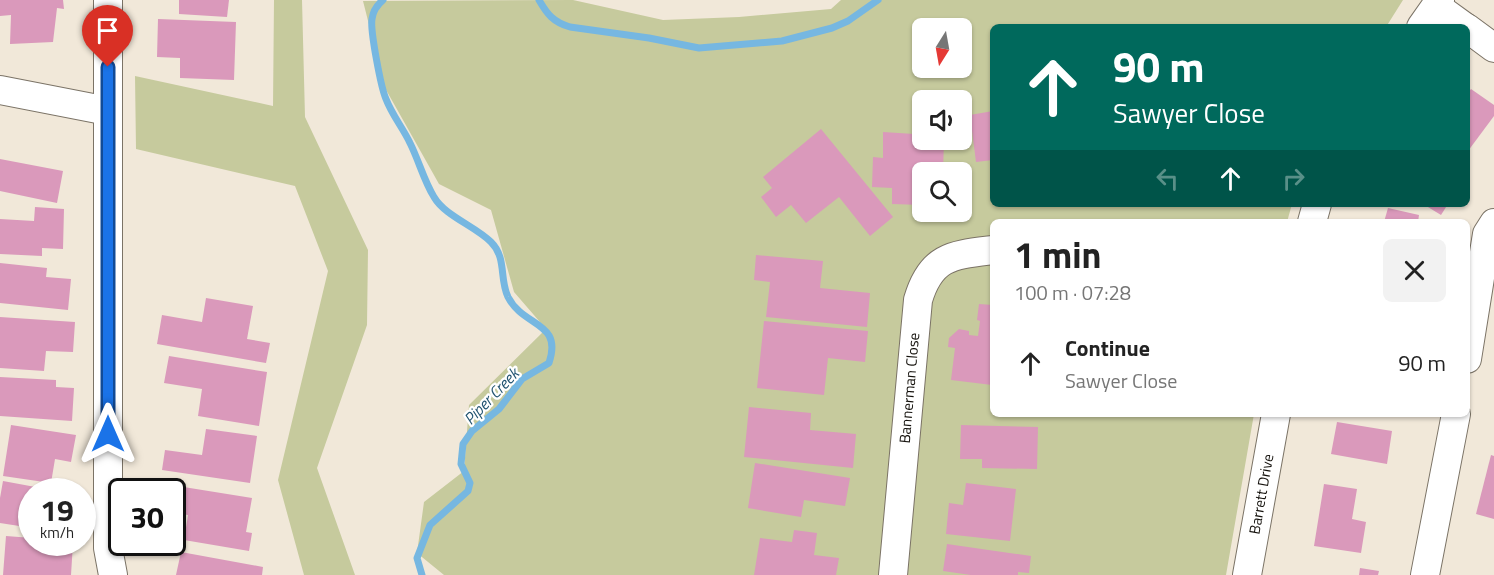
<!DOCTYPE html>
<html lang="en">
<head>
<meta charset="utf-8">
<style>
  :root { --surface:#fff; --page:#f2f2f2; --text:#222; --muted:#767676 }
  body { margin:0; font-family:"Titillium Web",sans-serif; background:var(--page); color:var(--text); height:100vh; display:flex; flex-direction:column; font-size:22px; white-space:nowrap }
  * { box-sizing:border-box; margin:0 }
  p { font-size:20px; color:var(--muted) }
  .icon { flex:none; width:33px; height:33px; fill:none; stroke:currentColor; stroke-width:2; stroke-linecap:round; stroke-linejoin:round }
  .map { position:relative; flex:1; overflow:hidden }
  .sheet { position:absolute; left:990px; top:219px; width:480px; height:198px; display:flex; flex-direction:column; background:var(--surface); border-radius:9px; box-shadow:0 2px 4px #0004 }
  .sheet>* { flex:none }
  .top-card { position:absolute; left:990px; top:24px; width:480px; height:183px; border-radius:9px; box-shadow:0 2px 4px #0004; background:#00695c; color:#fff; overflow:hidden }
  .needle { width:39px; rotate:191deg }
  .buttons { position:absolute; left:912px; top:18px; display:grid; gap:12px }
  .buttons a { display:grid; place-items:center; width:60px; height:60px; border-radius:9px; background:var(--surface); box-shadow:0 2px 4px #0004; font-size:30px }
  .speed { position:absolute; left:18px; top:478px; display:flex; gap:12px; font-size:30px; font-weight:700; text-align:center }
  .speed>* { display:grid; place-content:center; width:78px; height:78px; border-radius:50%; background:var(--surface); box-shadow:0 2px 4px #0004; line-height:1 }
  .speed small { font-size:15px; font-weight:400 }
  .speed .limit { border:3px solid #111; border-radius:9px; background:#fff; color:#111 }
  .pin { position:absolute; display:grid; place-items:center; width:51px; height:51px; color:#fff; margin:-62px -26px; border-radius:50% 50% 50% 0; rotate:-45deg; box-shadow:0 0 6px #0007 }
  .pin .icon { rotate:45deg }
  .me { position:absolute; width:66px; margin:-33px; rotate:0deg; stroke-linejoin:round; filter:drop-shadow(0 0 4px #0008) }
  .turn { display:flex; align-items:center; gap:21px; height:126px; padding:0 24px; font-size:27px }
  .turn .icon { width:78px; height:78px; stroke-width:2.5 }
  .turn b { display:block; font-size:42px; line-height:51px }
  .lanes { display:flex; align-items:center; height:57px; padding:0 24px; background:#0003; justify-content:center; gap:30px; direction:ltr }
  .lanes .off { opacity:.35 }
  .round { display:grid; place-items:center; flex:none; width:63px; height:63px; border-radius:9px; background:var(--page) }
  .headline { display:flex; align-items:center; justify-content:space-between; height:102px; padding:0 24px }
  h1 { font-size:36px; font-weight:700; line-height:45px }
  ul { padding:0; list-style:none }
  li { display:flex; align-items:center; gap:18px; height:84px; padding:0 24px }
  li div { flex:1 }
  li b { display:block; font-size:22px }
  li em { font-style:normal }
  .map>svg:first-child { display:block }
  .green { fill:#c6ca9d; fill-rule:evenodd }
  .lines { fill:none; stroke-linecap:round; stroke-linejoin:round }
  .stream { stroke:#76b7e1; stroke-width:7 }
  .building { fill:#da99bb }
  .minor-casing { stroke:#7b7366; stroke-width:30 }
  .minor { stroke:#fff; stroke-width:28 }
  .route-casing { stroke:#114b97; stroke-width:15 }
  .route { stroke:#1a73e8; stroke-width:10 }
  .labels { text-anchor:middle; dominant-baseline:central; stroke-width:4.5; stroke-linejoin:round; paint-order:stroke }
  .street-label { font-size:15px; fill:#14110c; stroke:#fff }
  .water-label { font-size:16px; font-style:italic; fill:#215370; stroke:#fff }
</style>
</head>
<body>
<div class="map">
<svg width="1494" height="575" viewBox="0 0 1494 575">
  <rect width="100%" height="100%" fill="#f1e8d9"/>
  <g class="green">
    <polygon points="274,0 302,0 305,117 368,250 367,325 317,468 355,575 304,575 278,480 328,271 295,186 136,149 135,76 273,106"/>
    <path d="M 573,0 L 663,20 L 739,17 L 831,9 L 841,0 L 1403,0 L 1386,27 L 993,27 L 993,204 L 1292,204 L 1287,222 L 993,222 L 993,414 L 1254,414 L 1226,575 L 444,575 L 417,553 L 424,502 L 464,471 L 469,405 L 546,329 L 514,292 L 491,210 L 439,184 L 385,88 L 363,1 ZM 922,28 L 962,28 L 962,68 L 922,68 ZM 922,100 L 962,100 L 962,140 L 922,140 ZM 922,172 L 962,172 L 962,212 L 922,212 Z"/>
  </g>
  <g class="lines">
    <g class="stream">
      <path d="M 383,0 C 377,5 373,11 372,19 C 370,30 381,88 386,99 C 392,115 403,128 410,143 C 419,161 424,181 434,197 C 445,216 475,226 491,242 C 507,258 499,278 508,297 C 524,328 563,321 549,363 L 522,379 L 499,409 L 472,431 L 463,444 L 461,464 L 470,483 L 468,491 L 430,525 L 417,558 L 422,575"/>
      <path d="M 539,0 C 547,14 553,22 570,27 L 649,38 L 699,48 L 782,41 L 832,28 L 848,21 L 878,0"/>
    </g>
  </g>
  <g class="building">
    <polygon points="0,0 63,0 64,9 57,8 53,42 10,44 11,15 0,16"/>
    <polygon points="179,0 229,0 227,17 179,14"/>
    <polygon points="158,19 236,22 234,80 180,78 180,58 157,57"/>
    <polygon points="1471,89 1494,105 1494,116 1468,151 1467,94"/>
    <polygon points="993,111 993,160 976,162 970,115"/>
    <polygon points="914,119 922,119 922,140 944,140 943,171 922,172 922,205 892,204 892,188 872,187 873,157 883,158 883,132 914,134"/>
    <polygon points="821,129 893,217 870,236 839,197 806,223 791,205 776,217 761,197 772,188 763,177"/>
    <polygon points="0,159 63,171 57,203 0,191"/>
    <polygon points="1423,204 1448,204 1441,215"/>
    <polygon points="35,207 64,209 63,249 42,248 42,256 0,254 0,219 34,221"/>
    <polygon points="1388,208 1419,215 1418,222 1384,222"/>
    <polygon points="756,255 823,261 820,288 870,293 867,327 766,317 770,282 754,280"/>
    <polygon points="0,263 47,268 46,277 71,279 68,310 0,303"/>
    <polygon points="206,298 253,306 247,339 270,343 266,363 157,344 162,315 202,322"/>
    <polygon points="979,304 993,305 992,385 951,380 955,348 948,347 949,338 959,329 969,331 969,335 978,336 980,321 977,320"/>
    <polygon points="0,317 75,322 73,352 46,351 44,371 0,368"/>
    <polygon points="764,321 868,331 865,362 828,358 824,395 757,388"/>
    <polygon points="169,356 267,372 259,426 198,416 202,389 164,383"/>
    <polygon points="0,377 56,380 56,387 74,388 72,421 0,416"/>
    <polygon points="749,407 811,413 810,430 856,434 853,468 744,457"/>
    <polygon points="1337,422 1392,431 1387,464 1331,454"/>
    <polygon points="11,425 76,435 71,462 55,459 51,483 3,476"/>
    <polygon points="961,425 1038,427 1037,469 982,468 982,459 960,459"/>
    <polygon points="206,429 257,436 250,483 162,470 165,450 202,455"/>
    <polygon points="1491,455 1494,456 1494,519 1476,514"/>
    <polygon points="755,463 850,478 845,506 804,500 801,517 748,508"/>
    <polygon points="3,481 57,491 32,492 32,528 0,523 0,498"/>
    <polygon points="966,483 1016,489 1010,541 946,534 949,503 963,505"/>
    <polygon points="165,484 252,498 246,532 252,533 249,551 184,540 188,515 172,513 172,492 164,492"/>
    <polygon points="1324,484 1357,489 1352,519 1366,522 1361,553 1314,546"/>
    <polygon points="794,530 817,533 814,555 839,558 836,575 754,575 760,538 792,542"/>
    <polygon points="6,536 32,538 32,543 73,543 71,575 3,575"/>
    <polygon points="947,544 1031,556 1029,573 1018,572 1018,575 971,575 943,571"/>
    <polygon points="181,552 263,567 262,575 176,575"/>
    <polygon points="1360,568 1379,571 1378,575 1359,575"/>
  </g>
  <g class="lines">
    <defs>
      <g id="minor">
        <polyline points="108,0 108,548 113,575"/>
        <polyline points="1436,6 1465,27"/>
        <polyline points="1421,27 1440,0"/>
        <polyline points="1467,28 1494,48"/>
        <polyline points="0,90 108,111"/>
        <polyline points="1312,222 1317,204"/>
        <polyline points="1467,359 1487,234 1494,223"/>
        <path d="M 893,575 L 918,300 C 931,256 952,255 993,250"/>
        <polyline points="1247,575 1276,414"/>
        <polyline points="1425,575 1456,414"/>
      </g>
    </defs>
    <use href="#minor" class="minor-casing"/>
    <use href="#minor" class="minor"/>
  </g>
  <g class="lines">
    <defs>
      <polyline id="route" points="108,67 108,434"/>
    </defs>
    <use href="#route" class="route-casing"/>
    <use href="#route" class="route"/>
  </g>
  <g class="labels">
    <g class="street-label">
      <text transform="translate(909 388) rotate(-85)">Bannerman Close</text>
      <text transform="translate(1261 494) rotate(-80)">Barrett Drive</text>
    </g>
    <g class="water-label">
      <text transform="translate(491 396) rotate(-46)">Piper Creek</text>
    </g>
  </g>
</svg>
<div class="buttons">
<a><svg class="needle" viewBox="-14 -14 28 28"><path d="M0-13l5 13h-10z" fill="#e53935"/><path d="M0 13l5-13h-10z" fill="#767676"/></svg></a>
<a><svg class="icon" aria-label="sound" viewBox="0 0 24 24"><path d="M4 9h4l5-4v14l-5-4H4zM17 9q2 3 0 6"/></svg></a>
<a><svg class="icon" aria-label="search" viewBox="0 0 24 24"><circle cx="10" cy="10" r="6"/><path d="M15 15l6 6"/></svg></a>
</div>
<div class="speed"><div>19<small>km/h</small></div><div class="limit">30</div></div>
<div class="pin" style="left:108px;top:67px;background:#d93025"><svg class="icon" aria-label="arrive" viewBox="0 0 24 24"><path d="M6 21V4h12l-3 4 3 4H6"/></svg></div>
<svg class="me" style="left:108px;top:434px" viewBox="-20 -20 40 40"><path d="M0-17L14 15 0 8-14 15z" fill="#1a73e8" stroke="#fff" stroke-width="4"/></svg>
<div class="top-card">
<div class="turn"><svg class="icon" aria-label="ahead" viewBox="0 0 24 24"><path d="M12 20V5M6 11l6-6 6 6"/></svg><div><b>90 m</b>Sawyer Close</div></div>
<div class="lanes"><svg class="icon off" aria-label="left" viewBox="0 0 24 24"><path d="M17 20v-9H6M10 6l-5 5 5 5"/></svg><svg class="icon" aria-label="ahead" viewBox="0 0 24 24"><path d="M12 20V5M6 11l6-6 6 6"/></svg><svg class="icon off" aria-label="right" viewBox="0 0 24 24"><path d="M7 20v-9h11M14 6l5 5-5 5"/></svg></div>
</div>
<section class="sheet">
<div class="headline"><div><h1>1 min</h1><p>100 m · 07:28</p></div><a class="round"><svg class="icon" aria-label="close" viewBox="0 0 24 24"><path d="M6 6l12 12M18 6L6 18"/></svg></a></div>
<ul>
<li><svg class="icon" aria-label="ahead" viewBox="0 0 24 24"><path d="M12 20V5M6 11l6-6 6 6"/></svg><div><b>Continue</b><p>Sawyer Close</p></div><em>90 m</em></li>
</ul>
</section>
</div>
</body>
</html>
